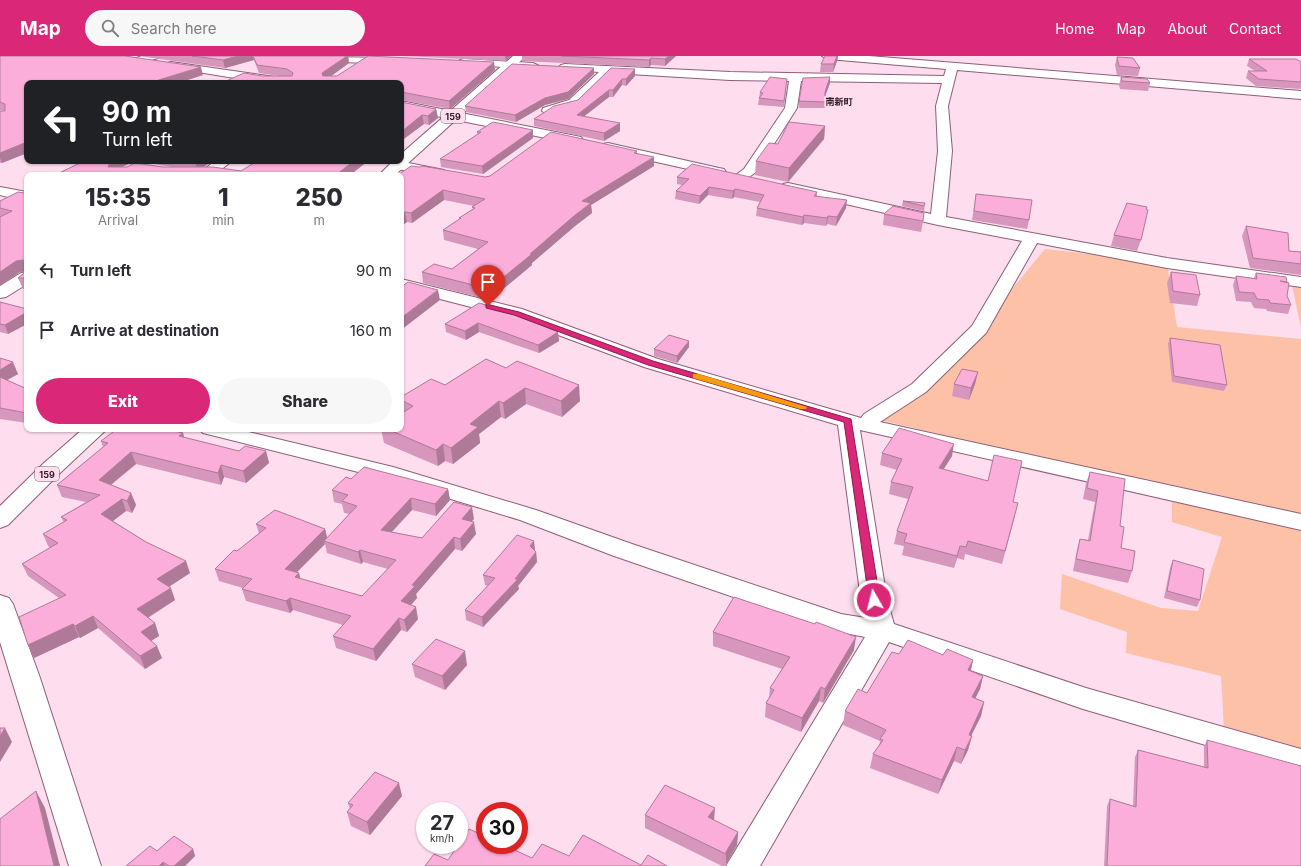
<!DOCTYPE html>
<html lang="en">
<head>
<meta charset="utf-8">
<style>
  :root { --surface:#fff; --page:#f7f7f7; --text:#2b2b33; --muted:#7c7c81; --accent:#db2777 }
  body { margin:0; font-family:Inter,"Noto Sans JP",sans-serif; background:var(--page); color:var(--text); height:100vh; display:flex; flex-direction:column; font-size:15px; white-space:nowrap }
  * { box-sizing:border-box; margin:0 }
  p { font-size:13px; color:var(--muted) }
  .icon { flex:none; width:22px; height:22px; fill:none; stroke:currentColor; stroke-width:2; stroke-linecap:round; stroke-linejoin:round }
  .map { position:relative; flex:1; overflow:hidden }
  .side { position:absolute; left:24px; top:116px; width:380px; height:260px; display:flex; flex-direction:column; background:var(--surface); border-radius:8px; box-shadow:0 1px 3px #0004 }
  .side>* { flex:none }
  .guide { position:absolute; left:24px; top:24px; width:380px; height:84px; border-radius:8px; box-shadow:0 1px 3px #0004; background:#202124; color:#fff; overflow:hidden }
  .speed { position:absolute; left:416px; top:746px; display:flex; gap:8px; font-size:20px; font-weight:700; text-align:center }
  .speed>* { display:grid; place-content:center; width:52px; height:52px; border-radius:50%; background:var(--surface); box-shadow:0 1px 3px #0004; line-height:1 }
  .speed small { font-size:10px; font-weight:400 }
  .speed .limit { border:6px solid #d22; background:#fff; color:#111 }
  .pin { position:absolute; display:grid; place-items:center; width:34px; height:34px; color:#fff; margin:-41px -17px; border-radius:50% 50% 50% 0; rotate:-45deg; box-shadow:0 0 4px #0007 }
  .pin .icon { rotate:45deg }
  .me { position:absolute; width:44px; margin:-22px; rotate:352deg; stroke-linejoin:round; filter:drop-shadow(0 0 3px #0008) }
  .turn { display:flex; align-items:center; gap:14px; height:84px; padding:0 12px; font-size:18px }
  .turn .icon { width:52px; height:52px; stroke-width:2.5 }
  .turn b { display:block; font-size:28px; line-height:34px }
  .eta { display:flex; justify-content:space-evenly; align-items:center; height:68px; text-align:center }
  .eta b { font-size:24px; font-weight:800; line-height:28px }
  .button { display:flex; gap:8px; margin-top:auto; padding:8px 12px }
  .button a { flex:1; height:46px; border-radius:24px; background:var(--accent); color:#fff; font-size:16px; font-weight:800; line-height:46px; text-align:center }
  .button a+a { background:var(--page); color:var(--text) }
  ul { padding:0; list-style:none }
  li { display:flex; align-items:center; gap:12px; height:60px; padding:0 12px }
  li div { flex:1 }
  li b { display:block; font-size:15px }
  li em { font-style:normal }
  header { display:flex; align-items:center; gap:24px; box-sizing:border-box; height:56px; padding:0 20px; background:var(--accent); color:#fff }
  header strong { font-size:19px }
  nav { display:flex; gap:22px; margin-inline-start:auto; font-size:14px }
  .search { width:280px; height:36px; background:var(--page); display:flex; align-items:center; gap:10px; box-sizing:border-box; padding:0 14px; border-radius:22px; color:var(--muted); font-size:15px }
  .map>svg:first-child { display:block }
  .green { fill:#fcc1a7 }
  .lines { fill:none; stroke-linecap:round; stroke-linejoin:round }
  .minor-casing { stroke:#8d5e79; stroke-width:2 }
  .highway-casing { stroke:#8d5e79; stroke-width:2 }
  .minor { fill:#fff; fill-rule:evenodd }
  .highway { fill:#fff; fill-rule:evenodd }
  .wall { fill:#d796bb; fill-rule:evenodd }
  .shaded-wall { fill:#af7a98 }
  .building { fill:#faaed9; stroke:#af7a98 }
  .route { fill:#db2777; stroke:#8e194d }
  .slow { fill:#f59e0b }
  .labels { text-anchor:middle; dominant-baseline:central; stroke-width:4; stroke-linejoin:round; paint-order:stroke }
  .far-neighbourhood-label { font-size:9px; font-weight:bold; fill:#2d1a25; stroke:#fdddee }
  .shield { fill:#fdddee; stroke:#6b5461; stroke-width:1 }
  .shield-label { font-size:9px; font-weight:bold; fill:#2d1a25 }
</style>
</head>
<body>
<header>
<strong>Map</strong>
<div class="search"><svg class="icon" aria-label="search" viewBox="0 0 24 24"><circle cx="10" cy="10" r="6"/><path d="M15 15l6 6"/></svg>Search here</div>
<nav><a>Home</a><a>Map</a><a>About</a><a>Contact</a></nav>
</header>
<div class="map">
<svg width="1301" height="810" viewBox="0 0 1301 810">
  <rect width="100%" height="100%" fill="#fdddee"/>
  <g class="green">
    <polygon points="1045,193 1167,207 1177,271 1301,283 1301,462 871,362 979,273"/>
    <polygon points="1292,229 1301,230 1301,272"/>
    <polygon points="1172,441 1301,470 1301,695 1224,674 1221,620 1126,597 1127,576 1060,553 1062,518 1161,552 1198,555 1222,481 1172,466"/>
  </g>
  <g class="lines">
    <defs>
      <g id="minor">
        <polygon points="142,0 160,0 158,2 138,8 132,5 134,3"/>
        <polygon points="259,0 393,2 399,5 393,8 265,3"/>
        <polygon points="822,0 869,0 1301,35 1301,43 957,14 948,50 952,95 946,161 1167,202 1301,221 1301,231 1167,212 1037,187 986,277 926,336 880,366 1301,458 1301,474 860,374 887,544 894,568 1086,632 1301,693 1301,717 1083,653 889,586 760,810 726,810 865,581 830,574 614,500 520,464 378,421 203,377 199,373 236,373 393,411 536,454 632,488 841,558 866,562 861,544 838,369 644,311 510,261 401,233 401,223 522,253 658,303 861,362 864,358 912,328 972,270 1022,185 938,169 788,135 783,134 781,131 783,128 788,127 931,158 938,95 936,50 942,27 801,25 797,52 756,116 745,124 735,124 733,121 744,113 785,52 789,25 730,24 612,17 577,50 548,59 542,55 543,52 569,44 599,16 561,13 559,11 561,9 565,8 730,16 944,20 946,13 828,3"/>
        <polygon points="464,3 533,7 539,10 533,13 460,8 458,6 460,4"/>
        <polygon points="171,6 288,23 294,27 265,27 167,11 165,9 167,7"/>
        <polygon points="401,45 581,81 583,84 581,87 576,88 401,53"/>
        <polygon points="608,87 719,112 724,113 726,116 724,119 719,120 603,94 601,91 603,88"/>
        <polygon points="215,105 232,105 214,119 197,119"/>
        <polygon points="398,105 444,114 446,117 444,120 439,121 392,112 390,109 392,106"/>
        <polygon points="0,131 27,136 27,146 0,139"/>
        <polygon points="27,216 27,228 6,241 0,242 0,230 21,217"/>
        <polygon points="0,539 9,542 13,548 39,619 101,810 69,810 0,586"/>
      </g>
      <g id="highway">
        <polygon points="513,0 526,0 395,119 379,119 393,105 401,105 401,98"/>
        <polygon points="83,373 107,373 60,417 8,469 0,472 0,450 44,407"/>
      </g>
    </defs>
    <use href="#minor" class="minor-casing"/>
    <use href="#highway" class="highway-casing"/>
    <use href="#minor" class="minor"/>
    <use href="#highway" class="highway"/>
  </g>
  <g class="wall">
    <polygon points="0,0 203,19 178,27 27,27 27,97 2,107 0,107 0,55 5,55 0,54"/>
    <polygon points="138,0 348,0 349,7 331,20 495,14 450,53 401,44 401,27 262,20 279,20 259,17 254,4 225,12"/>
    <polygon points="403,0 511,0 506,5"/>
    <polygon points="522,0 676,0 665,10 651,9 649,11 522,5"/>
    <polygon points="825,0 838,0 837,5 833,16 820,16 821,8"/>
    <polygon points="1117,1 1140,12 1138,20 1117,19 1115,9"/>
    <polygon points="1249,3 1301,6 1301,33 1256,30 1246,22 1248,15 1255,15 1247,10"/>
    <polygon points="611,12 635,20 626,30 622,29 613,41 609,41 584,60 620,75 604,85 534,70 534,63 578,44"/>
    <polygon points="594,18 568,43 545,49 516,66 466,56 465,50"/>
    <polygon points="1121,21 1150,27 1148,35 1120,33 1119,29"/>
    <polygon points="787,23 784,51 758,49 760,36"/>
    <polygon points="830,27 825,40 825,52 799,52 799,45"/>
    <polygon points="401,46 436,53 438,62 429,69 424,68 401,85"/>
    <polygon points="825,70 824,83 788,126 755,119 756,105 778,88"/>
    <polygon points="533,74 533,82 483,118 441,111 440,103 478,79 477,76"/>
    <polygon points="637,95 637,97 654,110 591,149 592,157 575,170 532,207 532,209 490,244 423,227 422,216 452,213 478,193 444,184 443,174 460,163 459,162 473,153 472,151 474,150 444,144 412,167 407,166 404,168 401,168 401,119 485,121"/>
    <polygon points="84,105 135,105 122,111 172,111 138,105 212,105 204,111 241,115 368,105 350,119 55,119"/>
    <polygon points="677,121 817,136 817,140 846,152 836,170 827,168 826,170 804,167 802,169 756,160 757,152 760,146 734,141 732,143 708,139 699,148 675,143 676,135 682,129 677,128"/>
    <polygon points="27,132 27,233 23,233 18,222 24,217 24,215 20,216 0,230 0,145 24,137"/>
    <polygon points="976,138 1029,164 1027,173 972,164"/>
    <polygon points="903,145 925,147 924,155 902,150"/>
    <polygon points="1146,153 1141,184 1137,195 1111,190 1114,179"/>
    <polygon points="884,158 923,165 921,176 883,169"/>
    <polygon points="1246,170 1289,195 1301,196 1301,219 1250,212 1242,180"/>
    <polygon points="1171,216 1200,239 1197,250 1170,247 1167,227"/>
    <polygon points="1256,217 1287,226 1287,240 1291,249 1288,258 1267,255 1266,253 1254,252 1251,246 1236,245 1233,229 1236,220 1254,222"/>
    <polygon points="0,246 27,253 27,268 8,278 0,276"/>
    <polygon points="526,261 527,264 558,276 559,285 539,297 479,276 466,284 446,276 445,268"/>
    <polygon points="1170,282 1227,329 1224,335 1172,326 1168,288"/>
    <polygon points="689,291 677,307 654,300 654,293"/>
    <polygon points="0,302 18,318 7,324 27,333 27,367 0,363"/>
    <polygon points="486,303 580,345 562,361 526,348 505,363 501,361 479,378 480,387 453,408 445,405 438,410 384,387 381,373 401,373 401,341 445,329"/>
    <polygon points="978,316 975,328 969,344 952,340 954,328"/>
    <polygon points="180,376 183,377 184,381 239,395 266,395 269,407 246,427 224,421 221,429 136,408 111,429 131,437 136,449 132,457 126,455 113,465 190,517 169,531 175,544 148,562 155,567 159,580 151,585 162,602 145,613 98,572 80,582 79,581 34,602 28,589 59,542 28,520 22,508 50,492 48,490 43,478 64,466 61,461 86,446 62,441 57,429 103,391 101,385"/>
    <polygon points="882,397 952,400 943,414 1013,446 1015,460 1002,508 965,498 964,504 957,502 954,512 902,499 904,490 894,488 897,475 908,443 889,438 891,426 897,414 880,409"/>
    <polygon points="1090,416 1120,470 1121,492 1132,515 1128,527 1073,515 1077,494 1080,483 1088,484 1095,446 1083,443 1086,427"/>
    <path d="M 351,423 L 448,433 L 450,444 L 436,460 L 412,454 L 392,476 L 422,482 L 474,463 L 472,465 L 476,478 L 462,495 L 455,493 L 416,538 L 417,542 L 411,549 L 418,563 L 407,576 L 401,574 L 376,605 L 336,592 L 333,580 L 343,569 L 293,554 L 290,557 L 246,545 L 242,533 L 243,532 L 219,525 L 215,513 L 259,477 L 256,468 L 325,473 L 327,482 L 349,458 L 344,457 L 342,448 L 334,446 L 332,434 ZM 325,488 L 327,497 L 361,508 L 363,506 L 388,513 L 362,540 L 300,523 L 297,516 Z"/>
    <polygon points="534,485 535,495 536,496 537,506 518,530 519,533 483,571 466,564 465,554 488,530 485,529 483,519"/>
    <polygon points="1173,504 1200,544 1197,551 1164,542 1170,512"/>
    <polygon points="713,576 854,594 823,647 819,645 801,676 765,661 766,647 769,642 770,632 782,613 713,590"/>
    <polygon points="899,598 943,599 973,604 971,615 983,620 980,633 975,642 984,646 981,660 971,680 972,680 968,694 961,708 954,705 938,738 870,712 873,698 879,690 880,685 843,669 845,655 867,637"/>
    <polygon points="412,608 467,609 445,634 415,621"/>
    <polygon points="1207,684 1301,810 1104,810 1107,750 1110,743 1133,750 1135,701 1138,694 1204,711 1204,691"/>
    <polygon points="402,740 370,779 351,770 347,756 350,753 348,747"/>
    <polygon points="645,759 714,764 738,776 737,789 726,808 726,810 722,810 645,772"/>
    <polygon points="193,793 195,800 185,810 126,810 157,795"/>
  </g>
  <g class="shaded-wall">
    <polygon points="238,0 253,0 254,4 225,12 223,4"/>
    <polygon points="347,0 348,0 349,7 323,26 322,17"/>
    <polygon points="505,0 511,0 506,5"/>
    <polygon points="669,0 676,0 665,10 665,3"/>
    <polygon points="837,0 838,0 837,5 833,16 834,8"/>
    <polygon points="651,2 651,9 649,11 649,4"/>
    <polygon points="494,6 495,14 450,53 449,45"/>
    <polygon points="201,11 203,19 178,27 149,27"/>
    <polygon points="594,12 594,18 568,43 545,49 516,66 515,59"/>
    <polygon points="635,13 635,20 626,30 626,23"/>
    <polygon points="830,21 830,27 824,43 825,36"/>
    <polygon points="622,23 622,29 613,41 613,34"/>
    <polygon points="609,34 609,41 577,66 577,59"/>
    <polygon points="436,53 438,62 429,69 428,60"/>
    <polygon points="422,59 424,68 401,85 401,76"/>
    <polygon points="620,67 620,75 604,85 604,77"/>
    <polygon points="825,70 824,83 788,126 789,112"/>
    <polygon points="533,74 533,82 483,118 482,110"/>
    <polygon points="27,86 27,97 2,107 0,102 0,97"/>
    <polygon points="654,101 654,110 591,149 592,157 575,170 532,207 532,209 490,244 489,233 530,198 582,145"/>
    <polygon points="110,105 135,105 113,115 108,111"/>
    <polygon points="197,105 212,105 198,115 195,106"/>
    <polygon points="354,105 368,105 350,119 337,118"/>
    <polygon points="709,131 708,139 699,148 700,140"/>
    <polygon points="735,133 734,141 732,143 733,135"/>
    <polygon points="443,134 444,144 412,167 411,157"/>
    <polygon points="847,144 846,152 836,170 837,161"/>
    <polygon points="405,156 407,166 404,168 402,158"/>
    <polygon points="804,159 804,167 802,169 803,161"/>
    <polygon points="828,160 827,168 826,170 827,162"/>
    <polygon points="23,204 27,215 20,216 0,230 0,216 16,205"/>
    <polygon points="438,234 440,244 401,274 401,262"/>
    <polygon points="27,256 27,268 8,278 5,269"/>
    <polygon points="478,267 479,276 466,284 465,275"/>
    <polygon points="558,276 559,285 539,297 538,289"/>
    <polygon points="689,285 689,291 677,307 677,300"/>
    <polygon points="13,306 18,318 0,328 0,314"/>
    <polygon points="978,316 975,328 969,344 971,332"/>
    <polygon points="579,329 580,345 562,361 561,345"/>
    <polygon points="525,332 526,348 505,363 503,347"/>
    <polygon points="499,345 501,361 479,378 480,387 453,408 451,392 470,368"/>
    <polygon points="166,373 184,373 170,384"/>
    <polygon points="183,377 186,389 179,380"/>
    <polygon points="443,388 445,405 438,410 436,394"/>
    <polygon points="954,388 952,400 936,425 939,412"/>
    <polygon points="266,395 269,407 246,427 243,415"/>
    <polygon points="131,396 136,408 103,435 99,424"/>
    <polygon points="221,409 224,421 221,429 218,417"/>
    <polygon points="448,433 450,444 436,460 435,448"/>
    <polygon points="131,437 136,449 132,457 127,445"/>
    <polygon points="411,442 412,454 383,485 381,474"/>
    <polygon points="122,443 126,455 106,470 101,458"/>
    <polygon points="472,451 474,463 463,474 462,463"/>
    <polygon points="474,466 476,478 462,495 460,483"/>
    <polygon points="325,473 328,485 324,485 325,488 288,525 285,513"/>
    <polygon points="454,481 455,493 416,538 417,542 403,558 401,545 412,529"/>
    <polygon points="534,485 535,495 531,500 530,490"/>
    <polygon points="960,490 957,502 954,512 957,500"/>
    <polygon points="360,494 363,506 361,508 358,496"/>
    <polygon points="536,496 537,506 518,530 519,533 483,571 482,561 515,523"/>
    <polygon points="186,505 190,517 162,535 157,523"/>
    <polygon points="299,517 302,529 295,521"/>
    <polygon points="171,532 175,544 142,565 137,553"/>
    <polygon points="290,542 293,554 290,557 286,545"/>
    <polygon points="416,551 418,563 407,576 404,564"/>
    <polygon points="93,560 98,572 80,582 75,570"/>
    <polygon points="399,562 401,574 376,605 373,593"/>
    <polygon points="155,567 159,580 146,588 141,576"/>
    <polygon points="73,568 79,581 34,602 28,589"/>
    <polygon points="856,581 854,594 823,647 825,633"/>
    <polygon points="157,590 162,602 145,613 140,600"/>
    <polygon points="465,595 467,609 445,634 442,620"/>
    <polygon points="973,604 970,617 968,614"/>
    <polygon points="983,620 980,633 969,655 972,641"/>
    <polygon points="821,631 819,645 801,676 802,662"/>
    <polygon points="984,646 981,660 965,692 969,679"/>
    <polygon points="5,672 12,686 0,706 0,680"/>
    <polygon points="972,680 968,694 961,708 965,694"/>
    <polygon points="957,691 954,705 938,738 942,724"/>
    <polygon points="399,727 402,740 370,779 367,766"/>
    <polygon points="36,735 45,752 60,810 54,810"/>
    <polygon points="715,752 714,765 708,761"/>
    <polygon points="738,776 737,789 726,808 726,796"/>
    <polygon points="193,793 195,800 185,810 174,810"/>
    <polygon points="163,806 165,810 159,810"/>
  </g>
  <g class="building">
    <polygon points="0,0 125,0 201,11 149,27 27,27 27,86 0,97 0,55 5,55 5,48 0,46"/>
    <polygon points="192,0 238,0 223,4"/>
    <polygon points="253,0 347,0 322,17 323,20 337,20 368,0 494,6 449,45 401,36 401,27 222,27 244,17 262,20 292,20 293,17 287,13 257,9"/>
    <polygon points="562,0 669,0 665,3 651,2 649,4"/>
    <polygon points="825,0 837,0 834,8 821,8"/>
    <polygon points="1117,1 1133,2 1140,12 1119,10"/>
    <polygon points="1249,3 1296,3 1301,6 1301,26 1259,23 1248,15 1267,15"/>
    <polygon points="512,8 594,12 568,36 545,42 515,59 465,50"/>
    <polygon points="611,12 635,13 626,23 622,23 613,34 609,34 577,59 620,67 604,77 534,63 554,50 578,44"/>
    <polygon points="770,21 787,23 784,45 759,42 763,37 760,36"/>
    <polygon points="830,21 825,36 825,46 799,45 803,22"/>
    <polygon points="1121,21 1147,23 1150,27 1122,25"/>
    <polygon points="401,46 436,53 428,60 422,59 401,76"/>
    <polygon points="493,66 533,74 482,110 440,103 481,76 477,76"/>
    <polygon points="789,66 825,70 789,112 756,105 769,87 778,88"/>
    <polygon points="551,76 637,95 634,97 654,101 582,145 591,147 574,160 530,198 532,198 489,233 422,216 434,208 452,213 488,186 443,174 461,162 459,162 475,152 472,151 485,143 443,134 411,157 405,156 402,158 401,158 401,119 398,119 411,110 420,111 422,110 485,121 490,120"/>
    <polygon points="84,105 111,105 108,111 127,111 135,107 163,111 213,111 241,115 257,105 354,105 337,118 347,119 55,119"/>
    <polygon points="692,108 817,136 814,140 847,144 837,161 828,160 827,162 804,159 803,161 757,152 764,139 735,133 733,135 709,131 700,140 676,135 689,123 677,121"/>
    <polygon points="27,132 27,222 18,222 24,217 25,205 23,204 16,205 0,216 0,161 12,155 0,152 0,145 18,136 24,137 25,133"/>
    <polygon points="976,138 1032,144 1029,164 974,155"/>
    <polygon points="903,145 925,147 924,150"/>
    <polygon points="1127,147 1147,151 1146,153 1148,154 1141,184 1114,179"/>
    <polygon points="893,150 924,157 923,165 884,158"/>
    <polygon points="1246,170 1288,177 1289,195 1301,196 1301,208 1253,202"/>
    <polygon points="1171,216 1196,219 1200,239 1173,235"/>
    <polygon points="1256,217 1286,221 1287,226 1280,225 1289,227 1287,240 1291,249 1270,247 1269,244 1257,243 1254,237 1239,236 1236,220 1257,223"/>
    <polygon points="408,226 438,234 401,262 401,231"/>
    <polygon points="0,246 27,253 27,256 5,269 0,268"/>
    <polygon points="479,247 526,261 523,262 558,276 538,289 478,267 465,275 445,268"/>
    <polygon points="669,279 689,285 677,300 654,293"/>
    <polygon points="1170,282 1220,289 1227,329 1174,320"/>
    <polygon points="0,302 13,306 0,314"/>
    <polygon points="486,303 506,312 517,305 579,329 561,345 525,332 503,347 499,345 470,368 478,371 451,392 443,388 436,394 387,373 401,373 401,358 413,350 401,344 401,341 431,323 445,329"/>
    <polygon points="962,313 978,316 971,332 954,328"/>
    <polygon points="0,321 27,333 27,357 0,352"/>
    <polygon points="899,372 954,388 939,412 988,425 994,399 1022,405 1013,446 1018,447 1005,495 968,485 966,491 960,490 957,500 904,486 907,478 897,475 913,431 891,426 902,403 882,397"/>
    <polygon points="117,373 167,373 183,377 179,380 239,395 245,390 266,395 243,415 221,409 218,417 131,396 99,424 131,437 127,445 122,443 101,458 146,486 186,505 157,523 171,532 137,553 155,567 141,576 157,590 140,600 93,560 75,570 73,568 28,589 19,561 66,539 22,508 58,487 43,478 67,464 61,461 100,439 57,429 108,387 101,385"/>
    <polygon points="364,411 448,433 435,448 411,442 381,474 422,482 454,446 472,451 462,463 474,466 460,483 454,481 412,529 415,530 401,545 416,551 404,564 399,562 373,593 333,580 351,560 290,542 286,545 242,533 252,523 215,513 234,494 237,495 266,472 256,468 275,454 325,473 285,513 299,517 295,521 362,540 396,504 360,494 358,496 324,485 357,450 342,445 348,439 332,434 346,421 351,423"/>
    <polygon points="1090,416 1125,423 1120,470 1124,471 1121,492 1135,495 1132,515 1076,503 1080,483 1090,485 1098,435 1087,432"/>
    <polygon points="517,479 534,485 530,490 536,496 515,523 518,523 482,561 465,554 495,522 483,519"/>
    <polygon points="1173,504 1204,513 1200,544 1167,535"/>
    <polygon points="734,541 815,568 816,566 856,581 825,633 821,631 802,662 766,647 774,634 770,632 790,601 713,576"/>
    <polygon points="436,583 465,595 442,620 412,608"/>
    <polygon points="908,584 943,599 947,593 973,604 968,614 983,620 972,641 984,646 969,679 972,680 965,694 957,691 942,724 873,698 883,684 880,683 886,674 845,655 858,633 867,637 892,596 899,598"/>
    <polygon points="0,672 5,672 0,680"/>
    <polygon points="1207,684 1301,710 1301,810 1107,810 1110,743 1136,751 1138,694 1208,712"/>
    <polygon points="375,716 399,727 367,766 347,756 353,749 348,747"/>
    <polygon points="665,729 715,752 708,761 738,776 726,796 726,798 645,759"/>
    <polygon points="36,735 54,810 0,810 0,763"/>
    <polygon points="469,773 485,780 485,789 504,789 532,802 542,788 569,800 583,779 641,809 648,799 667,810 425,810 434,798 448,804 458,789 459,789 459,788"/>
    <polygon points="174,780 193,793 174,810 169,810 163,806 159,810 126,810 150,790 157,795"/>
  </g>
  <polygon class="route" points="486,248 519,256 653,305 851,363 880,544 878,546 874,547 869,544 844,366 648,309 514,259 486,252"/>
  <polygon class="slow" points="693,318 699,318 807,351 806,353 800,353 693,322"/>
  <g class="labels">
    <g class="far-neighbourhood-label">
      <text x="839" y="45">南新町</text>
    </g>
    <g class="shield">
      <rect x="441" y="53" width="24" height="14" rx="3"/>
      <rect x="35" y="411" width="24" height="14" rx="3"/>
    </g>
    <g class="shield-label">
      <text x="453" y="60">159</text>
      <text x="47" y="418">159</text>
    </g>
  </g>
</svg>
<div class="speed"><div>27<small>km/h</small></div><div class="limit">30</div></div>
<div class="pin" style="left:488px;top:250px;background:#d93025"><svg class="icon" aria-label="arrive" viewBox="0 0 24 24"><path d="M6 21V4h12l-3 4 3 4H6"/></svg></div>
<svg class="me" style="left:874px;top:544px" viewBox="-20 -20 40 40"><circle r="17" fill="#db2777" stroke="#fff" stroke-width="3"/><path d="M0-11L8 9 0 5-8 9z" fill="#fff"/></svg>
<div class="guide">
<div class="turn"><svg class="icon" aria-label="left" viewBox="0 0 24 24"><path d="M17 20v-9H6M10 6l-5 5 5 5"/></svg><div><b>90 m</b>Turn left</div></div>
</div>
<section class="side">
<div class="eta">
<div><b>15:35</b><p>Arrival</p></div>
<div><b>1</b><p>min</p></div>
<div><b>250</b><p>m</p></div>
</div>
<ul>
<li><svg class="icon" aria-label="left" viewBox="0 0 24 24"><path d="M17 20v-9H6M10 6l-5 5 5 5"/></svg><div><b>Turn left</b></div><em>90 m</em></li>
<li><svg class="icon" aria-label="arrive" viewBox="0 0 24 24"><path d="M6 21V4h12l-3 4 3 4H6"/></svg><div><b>Arrive at destination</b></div><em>160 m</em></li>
</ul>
<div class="button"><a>Exit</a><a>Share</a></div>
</section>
</div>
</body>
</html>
